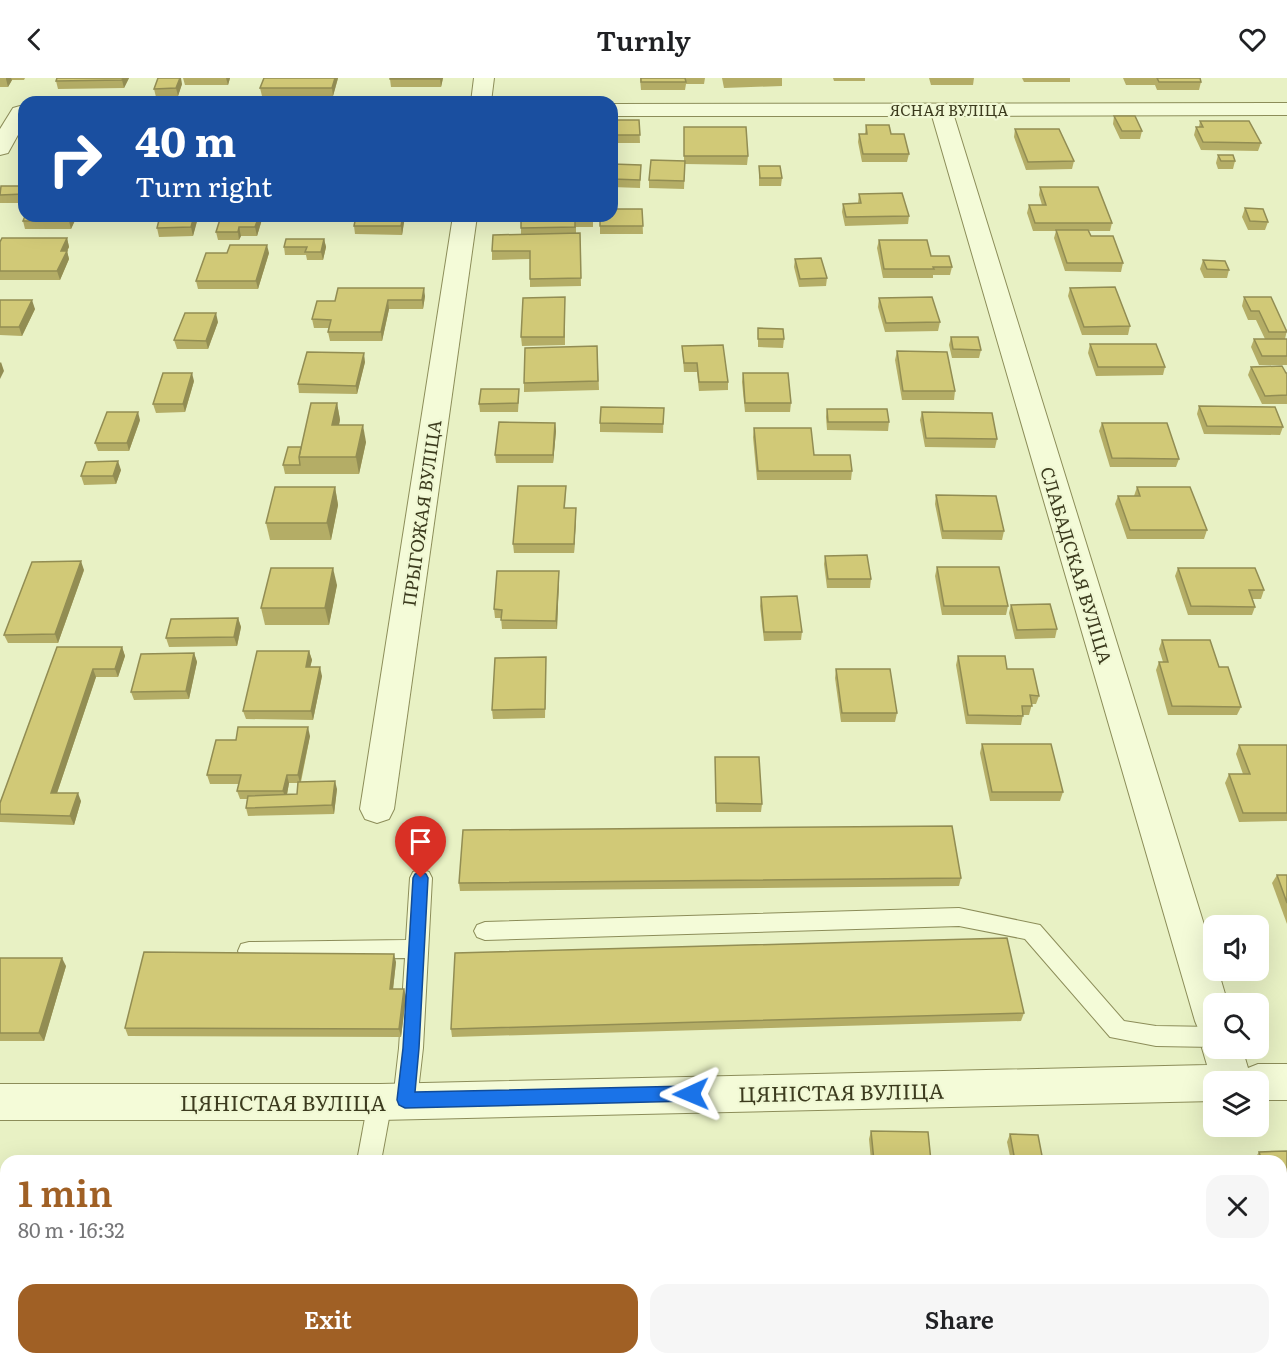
<!DOCTYPE html>
<html lang="en">
<head>
<meta charset="utf-8">
<style>
  :root { --surface:#fff; --page:#f6f6f6; --text:#202124; --muted:#757577; --accent:#a06025 }
  body { margin:0; font-family:Literata,serif; background:var(--page); color:var(--text); height:100vh; display:flex; flex-direction:column; font-size:22px; white-space:nowrap }
  * { box-sizing:border-box; margin:0 }
  p { font-size:20px; color:var(--muted) }
  .icon { flex:none; width:33px; height:33px; fill:none; stroke:currentColor; stroke-width:2; stroke-linecap:round; stroke-linejoin:round }
  .map { position:relative; flex:1; overflow:hidden }
  .sheet { position:absolute; left:0px; top:1077px; width:1287px; height:210px; display:flex; flex-direction:column; background:var(--surface); border-radius:18px 18px 0 0; box-shadow:0 6px 24px #0002 }
  .sheet>* { flex:none }
  .guide { position:absolute; left:18px; top:18px; width:600px; height:126px; border-radius:18px; box-shadow:0 6px 24px #0002; background:#1a4fa0; color:#fff; overflow:hidden }
  .fabs { position:absolute; left:1203px; top:837px; display:grid; gap:12px }
  .fabs a { display:grid; place-items:center; width:66px; height:66px; border-radius:12px; background:var(--surface); box-shadow:0 6px 24px #0002; font-size:30px }
  .pin { position:absolute; display:grid; place-items:center; width:51px; height:51px; color:#fff; margin:-62px -26px; border-radius:50% 50% 50% 0; rotate:-45deg; box-shadow:0 0 6px #0007 }
  .pin .icon { rotate:45deg }
  .me { position:absolute; width:66px; margin:-33px; rotate:269deg; stroke-linejoin:round; filter:drop-shadow(0 0 4px #0008) }
  .turn { display:flex; align-items:center; gap:21px; height:126px; padding:0 18px; font-size:27px }
  .turn .icon { width:78px; height:78px; stroke-width:2.5 }
  .turn b { display:block; font-size:42px; line-height:51px }
  .round { display:grid; place-items:center; flex:none; width:63px; height:63px; border-radius:18px; background:var(--page) }
  .summary { display:flex; align-items:center; justify-content:space-between; height:102px; padding:0 18px }
  h1 { font-size:36px; font-weight:600; line-height:45px; color:var(--accent) }
  .button { display:flex; gap:12px; margin-top:auto; padding:12px 18px }
  .button a { flex:1; height:69px; border-radius:18px; background:var(--accent); color:#fff; font-size:24px; font-weight:600; line-height:69px; text-align:center }
  .button a+a { background:var(--page); color:var(--text) }
  header { display:flex; justify-content:space-between; align-items:center; height:78px; padding:0 18px; background:var(--surface); font-size:27px; font-weight:600 }
  .map>svg:first-child { display:block }
  .lines { fill:none; stroke-linecap:round; stroke-linejoin:round }
  .service-casing { stroke:#8c8d59; stroke-width:2 }
  .minor-casing { stroke:#8c8d59; stroke-width:2 }
  .service { fill:#f4fbd8; fill-rule:evenodd }
  .minor { fill:#f4fbd8; fill-rule:evenodd }
  .wall { fill:#b4ad66; fill-rule:evenodd }
  .shaded-wall { fill:#928d53 }
  .building { fill:#d1c977; stroke:#928d53; stroke-width:1.5 }
  .route { fill:#1a73e8; stroke:#114b97; stroke-width:1.5 }
  .labels { text-anchor:middle; dominant-baseline:central; stroke-width:4.5; stroke-linejoin:round; paint-order:stroke }
  .far-street-label { font-size:15px; fill:#3c3b1e; stroke:#f0f8d4 }
  .street-label { font-size:18px; fill:#3c3b1e; stroke:#f0f8d4 }
  .near-street-label { font-size:21px; fill:#3c3b1e; stroke:#f0f8d4 }
</style>
</head>
<body>
<header><svg class="icon" aria-label="back" viewBox="0 0 24 24"><path d="M15 5l-7 7 7 7"/></svg>Turnly<svg class="icon" aria-label="heart" viewBox="0 0 24 24"><path d="M12 20l-8-8c-3-5 5-10 8-4 3-6 11-1 8 4z"/></svg></header>
<div class="map">
<svg width="1287" height="1287" viewBox="0 0 1287 1287">
  <rect width="100%" height="100%" fill="#e8f1c4"/>
  <g class="lines">
    <defs>
      <g id="service">
        <polygon points="421,791 429,794 432,800 423,970 417,1022 413,1030 405,1033 397,1030 393,1022 399,970 405,880 249,882 241,880 238,873 241,866 249,864 406,862 410,800 413,794"/>
        <polygon points="959,830 1040,847 1124,943 1156,948 1214,949 1214,969 1156,968 1110,959 1025,861 959,848 485,862 477,859 474,853 477,847 485,844"/>
        <polygon points="380,1013 388,1016 392,1024 381,1083 357,1083 368,1024 372,1016"/>
      </g>
      <g id="minor">
        <polygon points="474,0 494,0 491,24 471,24"/>
        <polygon points="1287,25 1287,37 954,38 1214,879 1214,892 1218,892 1228,926 1214,926 1214,970 1242,970 1248,990 1258,986 1287,986 1287,1022 1258,1022 1258,1004 1214,1004 1214,1023 380,1042 0,1042 0,1006 380,1006 1207,987 1202,970 1208,958 1200,955 1195,943 932,38 612,38 612,26"/>
        <polygon points="20,28 24,29 24,46 8,75 0,77 0,51 13,30"/>
        <polygon points="453,138 477,138 394,731 389,741 377,745 365,741 360,731"/>
      </g>
    </defs>
    <use href="#service" class="service-casing"/>
    <use href="#minor" class="minor-casing"/>
    <use href="#service" class="service"/>
    <use href="#minor" class="minor"/>
  </g>
  <g class="wall">
    <polygon points="0,0 25,0 24,2 12,2 8,9 0,9"/>
    <polygon points="129,0 124,10 58,11 56,3"/>
    <polygon points="183,0 230,0 228,7 185,7"/>
    <polygon points="264,0 338,0 333,18 262,18 260,10"/>
    <polygon points="443,0 441,9 391,9 390,1"/>
    <polygon points="640,0 705,0 704,6 686,6 685,12 641,12"/>
    <polygon points="722,0 782,0 782,8 724,10"/>
    <polygon points="833,0 865,0 865,3 834,3"/>
    <polygon points="929,0 974,0 973,7 931,7"/>
    <polygon points="1022,0 1070,0 1070,4 1024,4"/>
    <polygon points="1123,0 1200,0 1201,4 1199,12 1157,12 1155,7 1126,7"/>
    <polygon points="182,6 178,18 156,19 154,11"/>
    <polygon points="1114,38 1142,53 1140,61 1120,61 1113,46"/>
    <polygon points="613,42 639,42 640,65 613,65"/>
    <polygon points="1200,43 1261,65 1258,73 1201,72 1194,57 1196,49 1199,49"/>
    <polygon points="866,47 891,56 909,76 907,84 862,84 858,64 859,56 865,56"/>
    <polygon points="684,49 748,78 747,87 685,86 684,111 649,110 649,102 684,83"/>
    <polygon points="1015,51 1074,83 1072,91 1026,92 1014,59"/>
    <polygon points="1218,77 1235,83 1233,91 1218,91 1216,85"/>
    <polygon points="612,86 641,87 640,110 612,109"/>
    <polygon points="759,88 782,100 781,108 759,108"/>
    <polygon points="24,108 24,125 0,125 0,110"/>
    <polygon points="1040,109 1112,145 1110,153 1089,153 1091,158 1123,185 1121,194 1065,193 1054,160 1056,153 1033,153 1027,135 1029,127 1042,127 1039,117"/>
    <polygon points="859,116 909,138 908,146 845,148 842,134 843,126 858,125"/>
    <polygon points="1245,130 1268,144 1265,152 1248,152 1242,139"/>
    <polygon points="642,131 643,156 600,156 600,138"/>
    <polygon points="77,138 71,151 25,151 23,143"/>
    <polygon points="160,138 198,138 193,158 159,159 157,150"/>
    <polygon points="221,138 263,138 257,158 241,158 239,162 218,162 216,154"/>
    <polygon points="356,138 405,138 402,157 355,156 354,148"/>
    <polygon points="593,138 593,149 576,149 576,155 580,155 581,208 530,209 530,181 492,182 492,173 521,156 521,150"/>
    <polygon points="67,160 69,169 67,173 69,181 60,202 0,202 0,164"/>
    <polygon points="324,161 326,169 323,182 307,182 306,177 285,177 284,169"/>
    <polygon points="879,162 931,178 952,189 950,197 933,197 933,200 883,200 877,170"/>
    <polygon points="269,175 258,211 198,211 196,203"/>
    <polygon points="795,181 827,200 826,208 799,209 794,189"/>
    <polygon points="1203,182 1229,192 1227,200 1204,200 1200,191"/>
    <polygon points="1070,210 1130,248 1128,257 1082,257 1068,218"/>
    <polygon points="425,218 423,231 389,231 382,263 330,263 328,254 329,250 314,250 312,241 335,223"/>
    <polygon points="565,219 565,267 522,268 521,259"/>
    <polygon points="1244,219 1287,252 1285,261 1287,261 1287,287 1259,287 1251,269 1254,261 1265,261 1256,242 1248,242 1242,228"/>
    <polygon points="879,220 940,244 938,253 885,254 878,229"/>
    <polygon points="0,222 35,231 22,258 0,257"/>
    <polygon points="218,244 208,271 177,271 174,262"/>
    <polygon points="758,250 784,261 783,270 758,269"/>
    <polygon points="951,259 981,272 979,280 952,280 949,267"/>
    <polygon points="1090,266 1165,289 1163,297 1096,298 1088,275"/>
    <polygon points="597,268 599,312 524,314 524,305"/>
    <polygon points="682,268 728,304 728,312 699,313 697,294 684,294"/>
    <polygon points="897,273 955,313 954,322 902,322 895,282"/>
    <polygon points="365,284 357,316 299,315 298,306"/>
    <polygon points="1251,289 1287,295 1287,326 1262,326 1248,297"/>
    <polygon points="743,295 791,325 790,334 745,334 742,304"/>
    <polygon points="194,303 185,334 156,335 153,326"/>
    <polygon points="519,319 518,334 480,334 479,326"/>
    <polygon points="337,325 340,342 339,347 366,364 359,396 285,396 283,387 301,369"/>
    <polygon points="1199,328 1283,349 1280,357 1204,356 1197,336"/>
    <polygon points="664,330 663,355 600,354 600,345"/>
    <polygon points="827,331 889,344 888,353 827,352 826,339"/>
    <polygon points="922,334 997,361 995,370 925,369 920,342"/>
    <polygon points="140,342 129,373 98,373 95,365"/>
    <polygon points="555,345 556,353 553,385 496,385 495,377"/>
    <polygon points="1102,345 1179,381 1176,389 1110,389 1099,353"/>
    <polygon points="754,350 852,393 851,402 757,402 753,359"/>
    <polygon points="121,392 116,406 84,407 81,398"/>
    <polygon points="566,408 565,430 576,439 574,475 514,475 513,466"/>
    <polygon points="335,409 338,427 331,462 270,462 266,445"/>
    <polygon points="1137,409 1207,452 1204,461 1127,461 1115,426 1118,418 1134,418"/>
    <polygon points="936,417 1004,453 1002,462 942,461 935,426"/>
    <polygon points="825,478 871,501 870,510 827,510 824,486"/>
    <polygon points="937,489 1008,528 1006,537 942,537 935,498"/>
    <polygon points="1178,490 1264,512 1261,521 1252,521 1255,529 1252,537 1188,537 1175,498"/>
    <polygon points="84,492 58,565 8,565 4,557"/>
    <polygon points="559,501 557,551 502,551 501,540 495,540 494,531"/>
    <polygon points="337,507 329,547 265,547 261,530"/>
    <polygon points="761,519 802,554 801,562 764,563 760,528"/>
    <polygon points="1011,527 1057,551 1055,560 1015,561 1009,535"/>
    <polygon points="238,540 241,549 237,568 169,569 166,560"/>
    <polygon points="1162,562 1219,589 1241,629 1237,637 1168,637 1156,592 1159,584 1163,584 1159,571"/>
    <polygon points="57,569 122,569 125,578 118,599 96,599 57,715 81,723 74,747 0,744 0,725"/>
    <polygon points="309,573 312,582 310,589 322,598 313,642 246,641 243,633"/>
    <polygon points="194,575 197,584 189,621 134,622 131,614"/>
    <polygon points="958,578 1007,591 1039,618 1036,626 1032,626 1029,637 1023,637 1021,647 966,646 956,587"/>
    <polygon points="546,579 545,640 493,641 492,632"/>
    <polygon points="836,591 897,635 895,644 841,644 835,600"/>
    <path d="M 310,658 L 301,704 L 337,711 L 334,736 L 248,738 L 246,730 L 247,721 L 240,721 L 237,713 L 239,706 L 210,706 L 207,697 L 236,662 ZM 289,705 L 298,705 L 297,716 L 287,716 Z"/>
    <polygon points="982,666 1063,714 1060,723 990,723 980,675"/>
    <polygon points="1239,667 1287,667 1287,743 1239,744 1225,705 1229,696 1243,696 1236,676"/>
    <polygon points="715,679 762,726 761,734 716,734"/>
    <polygon points="1277,797 1287,797 1287,846 1272,805"/>
    <polygon points="961,800 959,808 460,813 459,805"/>
    <polygon points="0,880 66,888 44,963 0,963"/>
    <polygon points="396,884 393,911 404,911 406,919 401,959 128,958 125,950"/>
    <polygon points="1024,935 1021,943 452,959 451,951"/>
    <polygon points="871,1053 931,1083 871,1083 869,1061"/>
    <polygon points="1010,1056 1043,1083 1011,1083 1007,1064"/>
    <polygon points="1287,1073 1287,1164 1281,1164 1281,1083 1255,1083 1254,1082 1259,1074"/>
  </g>
  <g class="shaded-wall">
    <polygon points="6,0 11,0 12,2 8,9 6,1"/>
    <polygon points="123,0 129,0 124,10 122,2"/>
    <polygon points="180,0 181,0 182,6 178,18 176,10"/>
    <polygon points="226,0 230,0 228,7"/>
    <polygon points="335,0 338,0 333,18 332,10"/>
    <polygon points="440,0 443,0 441,9 440,1"/>
    <polygon points="71,138 77,138 71,151 69,143"/>
    <polygon points="194,138 198,138 198,140 193,158 191,149"/>
    <polygon points="259,138 263,138 257,158 255,149"/>
    <polygon points="403,138 405,138 402,157 401,148"/>
    <polygon points="239,149 241,158 239,162 238,154"/>
    <polygon points="67,160 69,169 67,173 69,181 60,202 57,193 61,173"/>
    <polygon points="324,161 326,169 323,182 321,174"/>
    <polygon points="267,167 269,175 258,211 256,203"/>
    <polygon points="424,210 425,218 423,231 422,222"/>
    <polygon points="32,222 35,231 22,258 19,249"/>
    <polygon points="388,222 389,231 382,263 381,254"/>
    <polygon points="216,235 218,244 208,271 206,263"/>
    <polygon points="364,275 365,284 357,316 356,308"/>
    <polygon points="1,284 4,293 0,301 0,285"/>
    <polygon points="192,295 194,303 185,334 183,326"/>
    <polygon points="337,325 340,342 335,364 332,347"/>
    <polygon points="138,334 140,342 129,373 127,365"/>
    <polygon points="555,345 556,353 553,385 553,377"/>
    <polygon points="363,347 366,364 359,396 356,379"/>
    <polygon points="118,383 121,392 116,406 113,398"/>
    <polygon points="335,409 338,427 331,462 327,445"/>
    <polygon points="576,430 576,439 574,475 574,466"/>
    <polygon points="81,483 84,492 58,565 55,556"/>
    <polygon points="333,490 337,507 329,547 325,530"/>
    <polygon points="559,493 559,501 557,551 556,543"/>
    <polygon points="238,540 241,549 237,568 234,559"/>
    <polygon points="122,569 125,578 118,599 115,591"/>
    <polygon points="309,573 312,582 308,598 306,589"/>
    <polygon points="194,575 197,584 189,621 186,613"/>
    <polygon points="320,589 322,598 313,642 311,633"/>
    <polygon points="93,591 96,599 54,724 51,715"/>
    <polygon points="308,649 310,658 300,705 298,697"/>
    <polygon points="287,697 289,705 286,722 283,713"/>
    <polygon points="335,703 337,711 334,736 332,727"/>
    <polygon points="78,715 81,723 74,747 70,738"/>
    <polygon points="394,876 396,884 392,920 390,911"/>
    <polygon points="62,880 66,888 44,963 39,955"/>
    <polygon points="404,911 406,919 401,959 399,951"/>
  </g>
  <g class="building">
    <polygon points="57,0 123,0 122,2 56,3"/>
    <polygon points="158,0 180,0 176,10 154,11"/>
    <polygon points="264,0 335,0 332,10 260,10"/>
    <rect x="390" y="0" width="50" height="1"/>
    <polygon points="641,0 685,0 686,4 641,4"/>
    <polygon points="1157,0 1200,0 1201,4 1159,4"/>
    <polygon points="1114,38 1135,38 1142,53 1122,53"/>
    <polygon points="613,42 639,42 640,57 613,57"/>
    <polygon points="1200,43 1249,43 1261,65 1203,64 1196,49 1203,49"/>
    <polygon points="866,47 889,47 891,56 904,56 909,76 863,76 859,56 867,56"/>
    <polygon points="684,49 746,49 748,78 684,78"/>
    <polygon points="1015,51 1059,51 1074,83 1028,84"/>
    <polygon points="1218,77 1233,77 1235,83 1221,83"/>
    <polygon points="651,82 685,83 684,103 649,102"/>
    <polygon points="612,86 641,87 640,102 612,101"/>
    <polygon points="759,88 780,88 782,100 760,100"/>
    <polygon points="1,108 24,108 24,116 0,117"/>
    <polygon points="1040,109 1098,109 1112,145 1035,145 1029,127 1046,127"/>
    <polygon points="902,115 909,138 846,139 843,126 861,125 859,116"/>
    <polygon points="1245,130 1263,131 1268,144 1250,143"/>
    <polygon points="612,131 642,131 643,148 600,148 600,138 612,138"/>
    <polygon points="25,138 71,138 69,143 23,143"/>
    <polygon points="160,138 194,138 191,149 157,150"/>
    <polygon points="221,138 259,138 255,149 239,149 238,154 216,154"/>
    <polygon points="356,138 403,138 401,148 354,148"/>
    <polygon points="521,138 593,138 593,141 575,141 575,149 521,150"/>
    <polygon points="1056,152 1088,152 1091,158 1113,158 1123,185 1067,185"/>
    <polygon points="580,155 581,200 530,201 530,173 492,173 493,157"/>
    <polygon points="2,160 67,160 61,173 67,173 57,193 0,193 0,164"/>
    <polygon points="286,161 324,161 321,174 305,174 307,169 284,169"/>
    <polygon points="879,162 927,162 931,178 949,178 952,189 933,189 934,191 884,191"/>
    <polygon points="230,167 267,167 256,203 196,203 206,175 227,175"/>
    <polygon points="821,180 827,200 800,201 795,181"/>
    <polygon points="1203,182 1225,183 1229,192 1207,191"/>
    <polygon points="1115,209 1130,248 1084,249 1070,210"/>
    <polygon points="338,210 424,210 422,222 388,222 381,254 328,254 331,242 312,241 317,223 335,223"/>
    <polygon points="565,219 564,259 521,259 523,220"/>
    <polygon points="932,219 940,244 886,245 879,220"/>
    <polygon points="1244,219 1271,219 1287,254 1269,254 1259,233 1251,233"/>
    <polygon points="0,222 32,222 19,249 0,249"/>
    <polygon points="185,235 216,235 206,263 174,262"/>
    <polygon points="758,250 783,251 784,261 758,261"/>
    <polygon points="951,259 978,259 981,272 953,271"/>
    <polygon points="1254,261 1287,261 1287,278 1262,278"/>
    <polygon points="1090,266 1156,266 1165,289 1098,289"/>
    <polygon points="723,267 728,304 699,304 697,285 684,285 682,268"/>
    <polygon points="597,268 598,303 524,305 525,270"/>
    <polygon points="897,273 947,274 955,313 903,313"/>
    <polygon points="307,274 364,275 356,308 298,306"/>
    <polygon points="1282,288 1286,295 1287,295 1287,317 1265,318 1251,289"/>
    <polygon points="163,295 192,295 183,326 153,326"/>
    <polygon points="743,295 788,295 791,325 745,325"/>
    <polygon points="481,311 519,311 518,325 479,326"/>
    <polygon points="311,325 337,325 332,347 363,347 356,379 299,379"/>
    <polygon points="1199,328 1275,329 1283,349 1207,348"/>
    <polygon points="601,329 664,330 663,346 600,345"/>
    <polygon points="827,331 887,331 889,344 828,344"/>
    <polygon points="107,334 138,334 127,365 95,365"/>
    <polygon points="922,334 992,335 997,361 926,360"/>
    <polygon points="499,344 555,345 553,377 495,377"/>
    <polygon points="1102,345 1167,345 1179,381 1112,380"/>
    <polygon points="754,350 811,350 814,377 850,377 852,393 758,393"/>
    <polygon points="288,369 301,369 299,379 300,387 283,387"/>
    <polygon points="118,383 113,398 81,398 86,384"/>
    <polygon points="518,408 566,408 564,430 576,430 574,466 513,466"/>
    <polygon points="275,409 335,409 327,445 266,445"/>
    <polygon points="1137,409 1190,409 1207,452 1130,452 1118,418 1140,418"/>
    <polygon points="936,417 996,418 1004,453 943,453"/>
    <polygon points="867,477 871,501 828,501 825,478"/>
    <polygon points="81,483 55,556 4,557 32,484"/>
    <polygon points="937,489 999,489 1008,528 944,528"/>
    <polygon points="271,490 333,490 325,530 261,530"/>
    <polygon points="1178,490 1255,490 1264,512 1249,512 1255,529 1191,528"/>
    <polygon points="497,493 559,493 556,543 501,542 502,532 494,531"/>
    <polygon points="797,518 802,554 764,554 761,519"/>
    <polygon points="1050,526 1057,551 1017,552 1011,527"/>
    <polygon points="238,540 234,559 166,560 171,541"/>
    <polygon points="1162,562 1210,562 1219,589 1228,589 1241,629 1172,628 1159,584 1168,584"/>
    <polygon points="57,569 122,569 115,591 93,591 51,715 78,715 70,738 0,736 0,725"/>
    <polygon points="257,573 309,573 306,589 320,589 311,633 243,633"/>
    <polygon points="194,575 186,613 131,614 141,576"/>
    <polygon points="958,578 1005,578 1007,591 1033,591 1039,618 1030,617 1032,628 1022,628 1023,638 968,637"/>
    <polygon points="546,579 545,631 492,632 495,580"/>
    <polygon points="836,591 890,591 897,635 842,635"/>
    <polygon points="238,649 308,649 298,697 287,697 283,713 237,713 241,697 207,697 216,662 236,662"/>
    <polygon points="982,666 1051,666 1063,714 992,714"/>
    <polygon points="1239,667 1287,667 1287,735 1243,735 1229,696 1250,696"/>
    <polygon points="715,679 759,679 762,726 716,725"/>
    <polygon points="335,703 332,727 246,730 248,718 297,716 298,704"/>
    <polygon points="952,748 961,800 459,805 463,752"/>
    <polygon points="1277,797 1287,797 1287,825"/>
    <polygon points="1007,860 1024,935 451,951 455,875"/>
    <polygon points="144,874 394,876 390,911 404,911 399,951 125,950"/>
    <polygon points="0,880 62,880 39,955 0,955"/>
    <polygon points="871,1053 928,1054 931,1083 874,1083"/>
    <polygon points="1010,1056 1038,1057 1043,1083 1015,1083"/>
    <polygon points="1287,1073 1287,1157 1281,1141 1281,1083 1262,1083 1259,1074"/>
  </g>
  <polygon class="route" points="421,794 426,796 428,800 419,970 415,1014 691,1008 696,1010 699,1016 696,1021 691,1023 405,1030 399,1027 397,1022 403,970 413,800 415,796"/>
  <g class="labels">
    <g class="far-street-label">
      <text x="949" y="31">ЯСНАЯ ВУЛІЦА</text>
    </g>
    <g class="street-label">
      <text transform="translate(421 435) rotate(-82)">ПРЫГОЖАЯ ВУЛІЦА</text>
      <text transform="translate(1077 487) rotate(73)">СЛАБАДСКАЯ ВУЛІЦА</text>
    </g>
    <g class="near-street-label">
      <text transform="translate(841 1013) rotate(-1)">ЦЯНІСТАЯ ВУЛІЦА</text>
      <text x="283" y="1023">ЦЯНІСТАЯ ВУЛІЦА</text>
    </g>
  </g>
</svg>
<div class="fabs">
<a><svg class="icon" aria-label="sound" viewBox="0 0 24 24"><path d="M4 9h4l5-4v14l-5-4H4zM17 9q2 3 0 6"/></svg></a>
<a><svg class="icon" aria-label="search" viewBox="0 0 24 24"><circle cx="10" cy="10" r="6"/><path d="M15 15l6 6"/></svg></a>
<a><svg class="icon" aria-label="layers" viewBox="0 0 24 24"><path d="M12 4l9 5-9 5-9-5zM3 14l9 5 9-5"/></svg></a>
</div>
<div class="pin" style="left:421px;top:800px;background:#d93025"><svg class="icon" aria-label="arrive" viewBox="0 0 24 24"><path d="M6 21V4h12l-3 4 3 4H6"/></svg></div>
<svg class="me" style="left:691px;top:1016px" viewBox="-20 -20 40 40"><path d="M0-17L14 15 0 8-14 15z" fill="#1a73e8" stroke="#fff" stroke-width="4"/></svg>
<div class="guide">
<div class="turn"><svg class="icon" aria-label="right" viewBox="0 0 24 24"><path d="M7 20v-9h11M14 6l5 5-5 5"/></svg><div><b>40 m</b>Turn right</div></div>
</div>
<section class="sheet">
<div class="summary"><div><h1>1 min</h1><p>80 m · 16:32</p></div><a class="round"><svg class="icon" aria-label="close" viewBox="0 0 24 24"><path d="M6 6l12 12M18 6L6 18"/></svg></a></div>
<div class="button"><a>Exit</a><a>Share</a></div>
</section>
</div>
</body>
</html>
